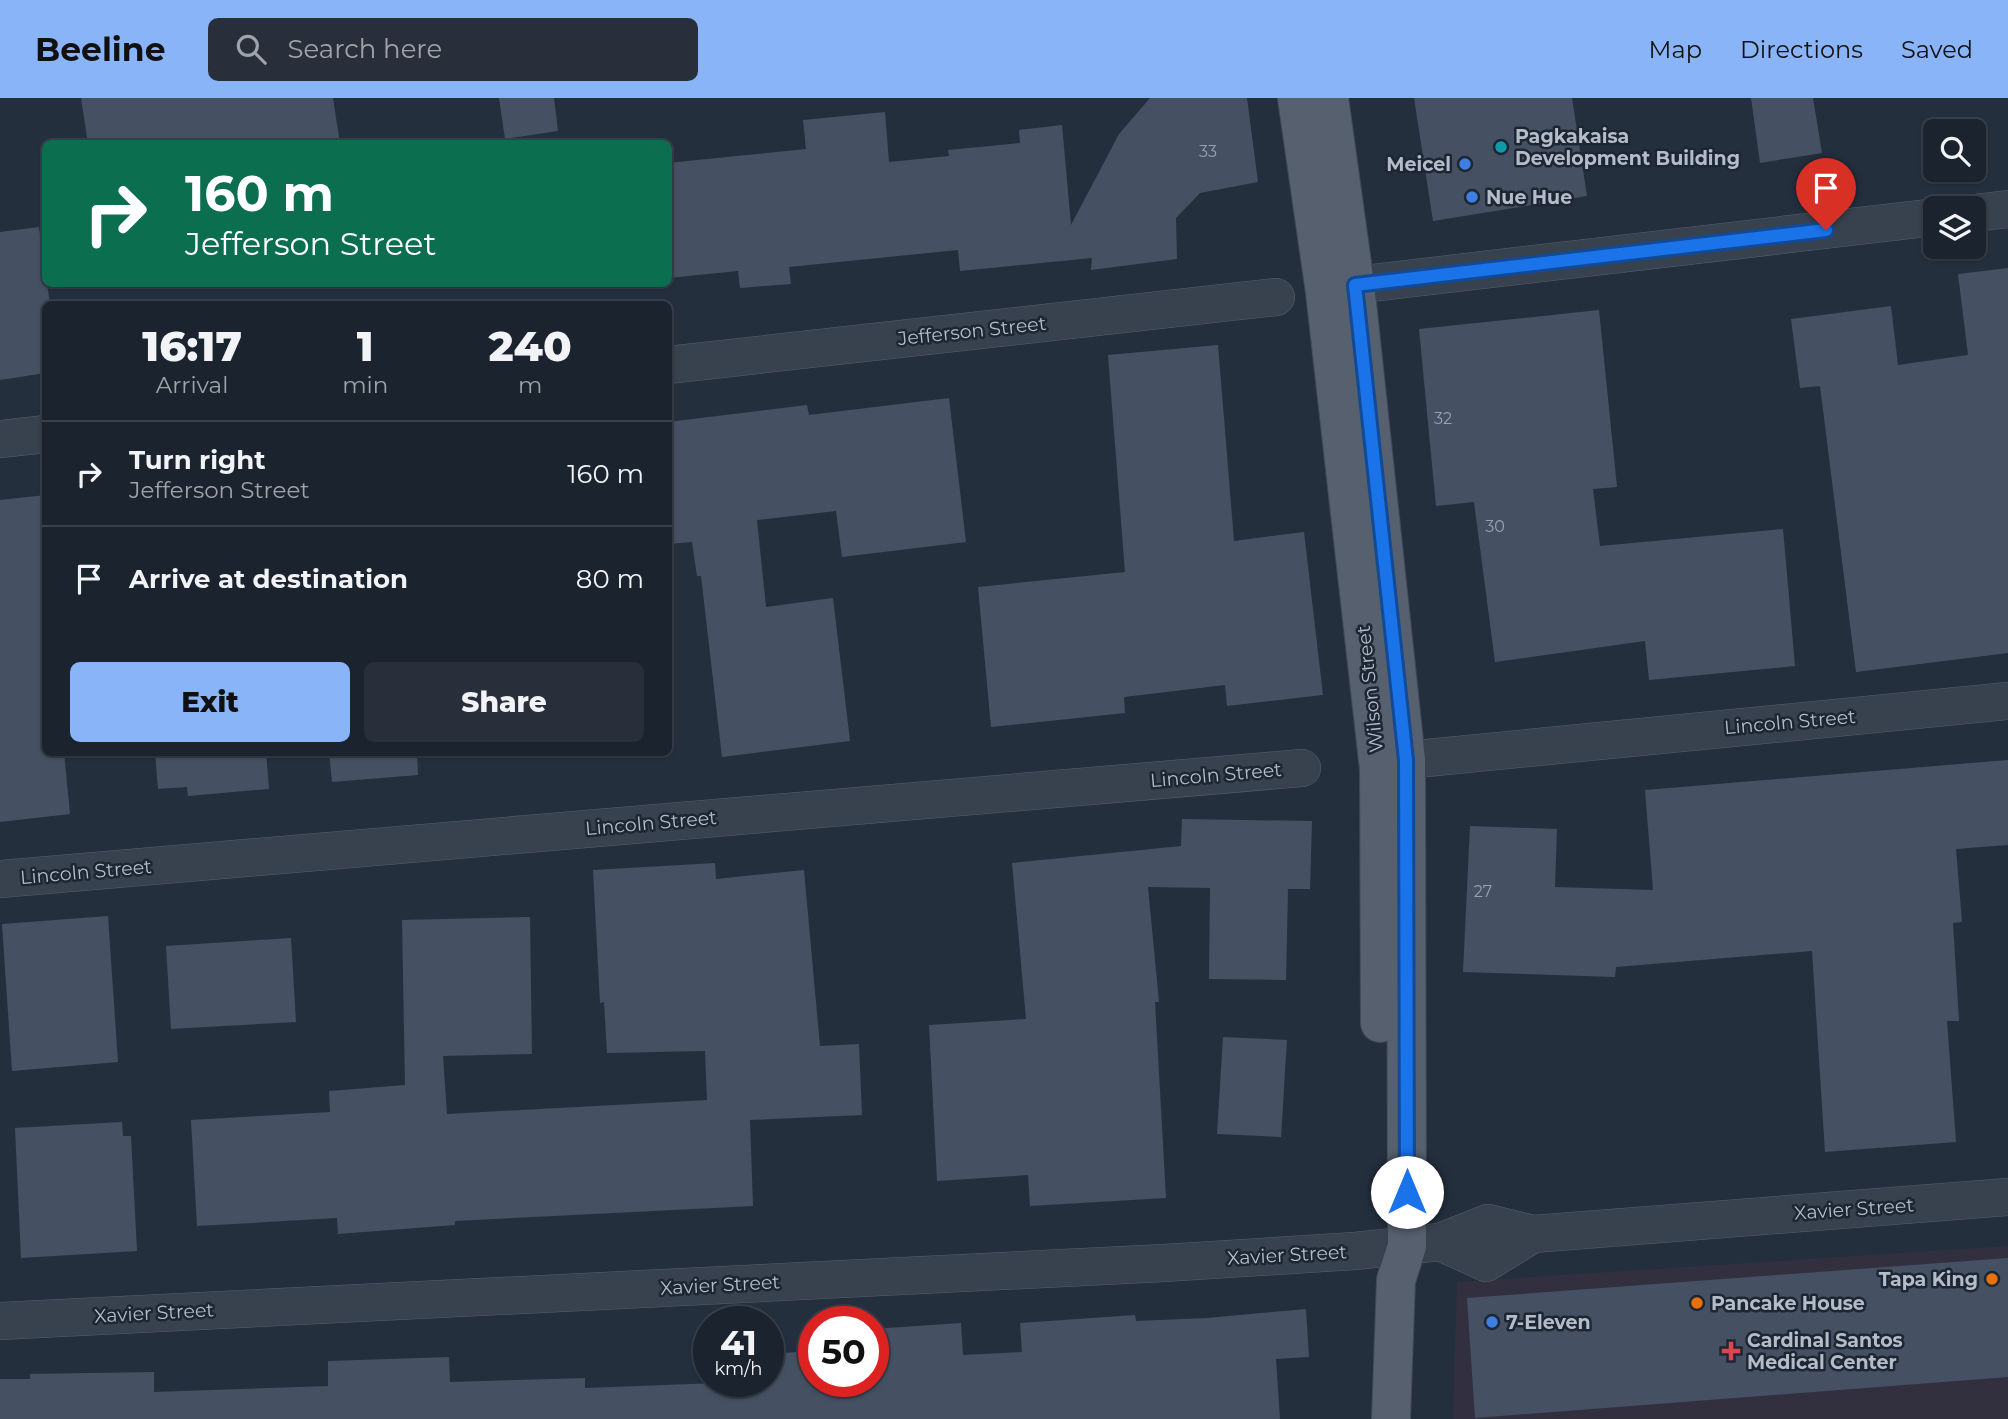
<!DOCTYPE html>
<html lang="en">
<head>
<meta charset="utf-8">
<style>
  :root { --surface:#1b232e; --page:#282f3a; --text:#f1f3f6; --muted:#a0a4aa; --line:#39404a; --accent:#8ab4f8 }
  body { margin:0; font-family:Montserrat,sans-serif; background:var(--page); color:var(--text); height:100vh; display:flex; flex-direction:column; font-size:26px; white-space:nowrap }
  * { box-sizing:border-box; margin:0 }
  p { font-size:23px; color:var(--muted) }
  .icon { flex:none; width:38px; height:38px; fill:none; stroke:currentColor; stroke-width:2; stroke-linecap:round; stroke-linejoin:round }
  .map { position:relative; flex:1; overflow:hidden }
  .side { position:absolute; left:42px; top:203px; width:630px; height:455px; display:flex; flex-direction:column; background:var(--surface); border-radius:10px; box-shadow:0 2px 5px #0004,0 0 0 2px var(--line) }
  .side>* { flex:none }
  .banner { position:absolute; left:42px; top:42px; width:630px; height:147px; border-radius:10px; box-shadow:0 2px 5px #0004,0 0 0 2px var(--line); background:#0b6e4f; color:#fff; overflow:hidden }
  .fabs { position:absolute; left:1923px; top:21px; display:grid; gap:14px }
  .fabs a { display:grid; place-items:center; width:63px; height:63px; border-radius:10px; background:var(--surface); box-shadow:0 2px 5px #0004,0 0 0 2px var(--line); font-size:35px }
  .speed { position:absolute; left:693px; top:1208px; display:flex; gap:14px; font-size:35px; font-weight:700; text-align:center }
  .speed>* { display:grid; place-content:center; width:91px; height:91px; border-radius:50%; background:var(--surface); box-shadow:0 2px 5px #0004,0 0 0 2px var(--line); line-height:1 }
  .speed small { font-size:18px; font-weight:400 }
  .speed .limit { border:10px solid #d22; background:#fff; color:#111 }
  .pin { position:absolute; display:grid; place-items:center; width:60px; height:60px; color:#fff; margin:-72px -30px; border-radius:50% 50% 50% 0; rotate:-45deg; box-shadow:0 0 7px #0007 }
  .pin .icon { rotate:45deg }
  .me { position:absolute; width:77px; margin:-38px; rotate:0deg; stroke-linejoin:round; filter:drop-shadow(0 0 5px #0008) }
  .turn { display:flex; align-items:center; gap:24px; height:147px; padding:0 28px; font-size:32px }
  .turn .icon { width:91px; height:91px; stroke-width:2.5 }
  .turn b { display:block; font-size:49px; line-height:60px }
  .eta { display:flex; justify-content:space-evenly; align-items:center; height:119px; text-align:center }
  .eta b { font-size:42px; font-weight:800; line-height:49px }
  .button { display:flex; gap:14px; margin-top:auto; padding:14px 28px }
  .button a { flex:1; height:80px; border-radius:10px; background:var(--accent); color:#111; font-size:28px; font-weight:800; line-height:80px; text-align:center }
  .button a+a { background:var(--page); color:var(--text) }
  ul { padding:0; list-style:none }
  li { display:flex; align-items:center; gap:21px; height:105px; padding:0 28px; border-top:2px solid var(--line) }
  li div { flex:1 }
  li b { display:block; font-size:26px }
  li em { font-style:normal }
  header { display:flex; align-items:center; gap:42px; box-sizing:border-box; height:98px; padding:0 35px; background:var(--accent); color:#111 }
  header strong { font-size:33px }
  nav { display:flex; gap:38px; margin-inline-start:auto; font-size:24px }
  .search { width:490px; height:63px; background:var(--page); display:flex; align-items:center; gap:18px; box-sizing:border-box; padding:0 24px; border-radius:10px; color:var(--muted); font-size:26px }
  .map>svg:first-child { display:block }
  .medical { fill:#32303f }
  .building { fill:#455162 }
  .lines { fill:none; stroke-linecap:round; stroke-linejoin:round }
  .minor-casing { stroke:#565f6c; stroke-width:38 }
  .major-casing { stroke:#414a57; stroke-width:40 }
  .minor { stroke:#38414e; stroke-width:37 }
  .major { stroke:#56606e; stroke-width:38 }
  .route-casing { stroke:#114b97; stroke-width:18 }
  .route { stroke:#1a73e8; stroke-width:12 }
  .culture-dot { fill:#0f9aa8; stroke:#1d2633; stroke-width:2.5 }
  .shop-dot { fill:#3f7fe0; stroke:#1d2633; stroke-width:2.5 }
  .food-dot { fill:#e8710a; stroke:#1d2633; stroke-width:2.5 }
  .health-dot { fill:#e0444e; stroke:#1d2633; stroke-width:2.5 }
  .labels { text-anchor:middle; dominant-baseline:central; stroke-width:5; stroke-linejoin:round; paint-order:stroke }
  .number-label { font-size:16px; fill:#98a1af }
  .poi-label { font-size:19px; font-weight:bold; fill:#b4bcc9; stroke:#1d2633; text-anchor:start }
  .street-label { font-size:19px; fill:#b4bcc9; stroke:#1d2633 }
</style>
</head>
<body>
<header>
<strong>Beeline</strong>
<div class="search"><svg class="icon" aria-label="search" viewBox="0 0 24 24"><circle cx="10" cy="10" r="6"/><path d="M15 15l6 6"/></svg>Search here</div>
<nav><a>Map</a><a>Directions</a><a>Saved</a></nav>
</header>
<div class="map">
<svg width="2008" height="1321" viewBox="0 0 2008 1321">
  <rect width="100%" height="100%" fill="#242f3e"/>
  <polygon class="medical" points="2008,1148 2008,1321 1453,1321 1457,1184"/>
  <g class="building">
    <polygon points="81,0 333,0 340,46 88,46"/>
    <polygon points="499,0 554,0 558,33 505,41"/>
    <polygon points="1150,0 1247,0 1258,84 1200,95 1176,120 1177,161 1091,172 1092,160 960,173 958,152 789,169 791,186 740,190 738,173 668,180 668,65 806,51 803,22 885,14 889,64 949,58 948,52 1020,45 1019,32 1062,27 1071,127 1119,36"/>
    <polygon points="1414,0 1572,0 1587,98 1433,123"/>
    <polygon points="1751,0 1813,0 1822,55 1760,65"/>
    <polygon points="39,129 50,206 46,206 46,275 0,282 0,134"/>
    <polygon points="2008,170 2008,555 1856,574 1820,288 1800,290 1791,221 1891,208 1898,267 1968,257 1958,176"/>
    <polygon points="1599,212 1617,389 1593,391 1600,448 1783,431 1795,568 1649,582 1645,543 1495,564 1474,404 1436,408 1419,231"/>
    <polygon points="1218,247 1234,443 1304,434 1323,597 1227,608 1225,587 1124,599 1125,615 991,629 978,489 1125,474 1108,257"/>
    <polygon points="949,300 966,444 842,459 836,413 757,422 766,509 833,500 850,643 722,659 701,478 697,478 692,444 668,446 668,324 807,307 809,317"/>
    <polygon points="46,397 46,654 64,654 70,716 0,724 0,402"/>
    <polygon points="155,654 266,654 269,691 188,698 187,689 158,691"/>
    <polygon points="329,654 417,654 418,677 332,684"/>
    <polygon points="2008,662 2008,747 1956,751 1962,824 1953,825 1959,923 1947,923 1956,1044 1825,1054 1812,853 1616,869 1615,879 1463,874 1470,728 1557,731 1555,789 1653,792 1645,692"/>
    <polygon points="1182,721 1312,723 1310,791 1288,791 1286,882 1209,881 1210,790 1148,789 1159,904 1155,904 1166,1100 1030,1108 1028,1077 937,1083 929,927 1026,921 1012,765 1181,748"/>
    <polygon points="715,765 716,781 804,772 820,948 859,946 862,1017 750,1022 753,1108 455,1123 455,1127 338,1136 337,1120 197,1128 191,1022 330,1014 329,993 405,987 402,822 530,819 532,956 443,958 447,1016 707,1002 705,953 607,955 604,904 600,905 593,772"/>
    <polygon points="108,818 118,964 12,973 2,826"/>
    <polygon points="291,840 296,924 171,931 166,848"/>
    <polygon points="1223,939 1287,942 1281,1039 1217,1036"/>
    <polygon points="122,1024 123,1038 131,1038 137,1153 21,1160 15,1030"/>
    <polygon points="2008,1160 2008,1279 1475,1320 1467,1200"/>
    <polygon points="1306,1211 1309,1259 1276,1261 1280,1321 0,1321 0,1281 30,1281 30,1276 154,1274 154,1294 328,1288 328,1263 449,1259 450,1284 585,1280 585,1290 768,1283 768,1256 814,1253 814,1283 873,1283 873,1231 961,1225 963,1257 1022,1254 1020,1225 1135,1217 1136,1223 1207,1220"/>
  </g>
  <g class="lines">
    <defs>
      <g id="minor">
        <polyline points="1974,115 2008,111"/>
        <polyline points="1355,187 1936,119"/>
        <polyline points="668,267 1276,199"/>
        <polyline points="0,341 46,336"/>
        <polyline points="1406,662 2008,603"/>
        <polyline points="0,781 1302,670"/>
        <polyline points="1440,1144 1488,1125 1533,1136"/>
        <polyline points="0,1223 1164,1165 1355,1153 1440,1144 1486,1165 1533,1136 2008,1099"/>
      </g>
      <g id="major">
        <polyline points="1297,0 1325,194 1379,671 1380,925"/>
        <polyline points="1329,0 1355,187 1406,662 1407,1148 1396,1182 1391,1321"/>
      </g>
    </defs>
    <use href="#minor" class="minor-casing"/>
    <use href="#major" class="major-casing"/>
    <use href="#minor" class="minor"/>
    <use href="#major" class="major"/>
  </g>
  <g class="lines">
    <defs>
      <polyline id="route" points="1407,1094 1406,662 1355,187 1826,132"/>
    </defs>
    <use href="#route" class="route-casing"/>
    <use href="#route" class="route"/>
  </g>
  <circle class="culture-dot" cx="1501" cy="49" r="7"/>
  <g class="shop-dot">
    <circle cx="1465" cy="66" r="7"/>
    <circle cx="1472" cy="99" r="7"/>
    <circle cx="1492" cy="1224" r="7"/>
  </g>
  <g class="food-dot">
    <circle cx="1992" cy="1181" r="7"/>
    <circle cx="1697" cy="1205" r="7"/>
  </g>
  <path class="health-dot" d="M1727.5 1242.5h7v7h7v7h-7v7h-7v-7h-7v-7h7z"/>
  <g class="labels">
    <g class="number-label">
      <text x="1208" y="53">33</text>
      <text x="1443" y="320">32</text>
      <text x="1495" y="428">30</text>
      <text x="1483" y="793">27</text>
    </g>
    <g class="poi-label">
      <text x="1515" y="38">Pagkakaisa<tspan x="1515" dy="22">Development Building</tspan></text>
      <text x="1451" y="66" text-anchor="end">Meicel</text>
      <text x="1486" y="99">Nue Hue</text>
      <text x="1978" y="1181" text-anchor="end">Tapa King</text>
      <text x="1711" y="1205">Pancake House</text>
      <text x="1506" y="1224">7-Eleven</text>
      <text x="1747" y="1242">Cardinal Santos<tspan x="1747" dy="22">Medical Center</tspan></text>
    </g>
    <g class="street-label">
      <text transform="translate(972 233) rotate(-6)">Jefferson Street</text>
      <text transform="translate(1370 591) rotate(-96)">Wilson Street</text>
      <text transform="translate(1790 624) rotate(-5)">Lincoln Street</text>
      <text transform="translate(1216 677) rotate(-5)">Lincoln Street</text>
      <text transform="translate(651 725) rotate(-5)">Lincoln Street</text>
      <text transform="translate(86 774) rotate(-5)">Lincoln Street</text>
      <text transform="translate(1854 1111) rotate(-4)">Xavier Street</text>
      <text transform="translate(1287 1157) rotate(-3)">Xavier Street</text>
      <text transform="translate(720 1187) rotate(-3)">Xavier Street</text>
      <text transform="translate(154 1215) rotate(-3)">Xavier Street</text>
    </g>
  </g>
</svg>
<div class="fabs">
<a><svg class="icon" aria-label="search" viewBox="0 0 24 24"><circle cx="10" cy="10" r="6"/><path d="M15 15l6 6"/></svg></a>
<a><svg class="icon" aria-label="layers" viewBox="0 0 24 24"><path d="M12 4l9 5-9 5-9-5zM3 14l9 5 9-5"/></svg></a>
</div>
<div class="speed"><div>41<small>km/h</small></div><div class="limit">50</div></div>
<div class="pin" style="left:1826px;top:132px;background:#d93025"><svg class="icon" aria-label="arrive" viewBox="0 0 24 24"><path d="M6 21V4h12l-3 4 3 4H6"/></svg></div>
<svg class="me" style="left:1407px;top:1094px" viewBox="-20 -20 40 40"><circle r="19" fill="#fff"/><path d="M0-13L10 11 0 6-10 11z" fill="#1a73e8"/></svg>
<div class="banner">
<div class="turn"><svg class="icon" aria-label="right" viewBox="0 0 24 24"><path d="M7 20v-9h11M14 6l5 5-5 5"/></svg><div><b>160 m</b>Jefferson Street</div></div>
</div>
<section class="side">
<div class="eta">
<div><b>16:17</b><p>Arrival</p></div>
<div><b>1</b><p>min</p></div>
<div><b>240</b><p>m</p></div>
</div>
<ul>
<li><svg class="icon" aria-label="right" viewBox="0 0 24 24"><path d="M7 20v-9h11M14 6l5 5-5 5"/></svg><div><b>Turn right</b><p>Jefferson Street</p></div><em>160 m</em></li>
<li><svg class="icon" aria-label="arrive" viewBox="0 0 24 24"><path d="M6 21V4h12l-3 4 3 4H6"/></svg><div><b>Arrive at destination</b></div><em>80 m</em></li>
</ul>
<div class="button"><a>Exit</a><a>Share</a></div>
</section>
</div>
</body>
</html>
